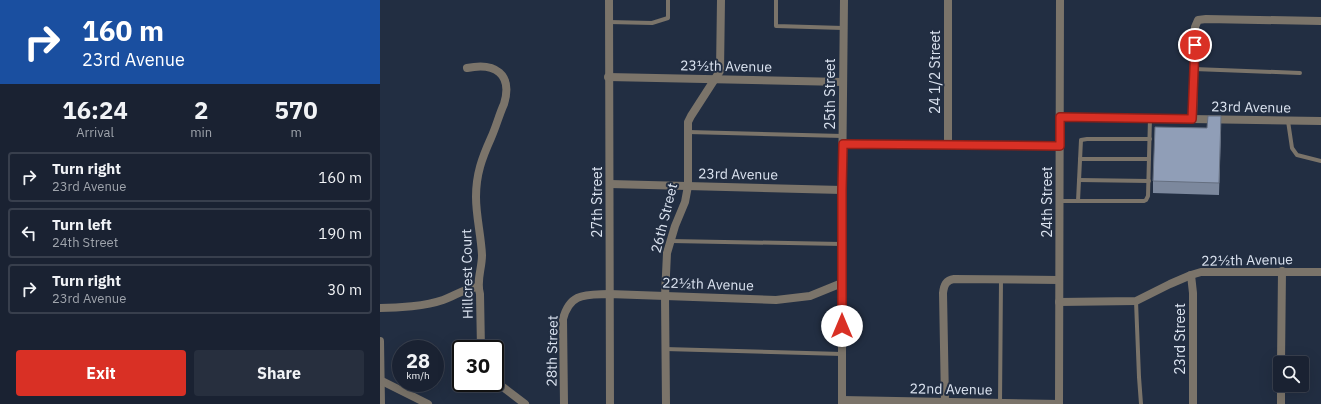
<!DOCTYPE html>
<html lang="en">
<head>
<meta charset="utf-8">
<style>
  :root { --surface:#1a2232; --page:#272f3e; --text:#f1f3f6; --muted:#9fa4ac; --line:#383f4d; --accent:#d93025 }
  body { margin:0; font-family:"IBM Plex Sans",sans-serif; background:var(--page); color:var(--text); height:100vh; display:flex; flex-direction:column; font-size:15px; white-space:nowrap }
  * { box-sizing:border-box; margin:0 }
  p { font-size:13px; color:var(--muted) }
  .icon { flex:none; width:22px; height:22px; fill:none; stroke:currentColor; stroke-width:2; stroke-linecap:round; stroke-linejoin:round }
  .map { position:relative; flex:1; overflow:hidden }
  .side { display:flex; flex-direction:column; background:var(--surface); width:380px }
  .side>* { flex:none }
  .top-card { background:#1a4fa0; color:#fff; overflow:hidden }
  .fabs { position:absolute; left:893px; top:356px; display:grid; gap:8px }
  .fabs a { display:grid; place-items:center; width:36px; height:36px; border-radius:4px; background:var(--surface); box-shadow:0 4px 16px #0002,0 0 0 1px var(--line); font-size:20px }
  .speed { position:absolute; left:12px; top:340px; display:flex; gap:8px; font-size:20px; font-weight:700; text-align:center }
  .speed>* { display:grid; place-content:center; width:52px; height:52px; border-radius:50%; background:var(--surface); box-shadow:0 4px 16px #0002,0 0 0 1px var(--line); line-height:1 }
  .speed small { font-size:10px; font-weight:400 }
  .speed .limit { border:2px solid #111; border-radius:6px; background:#fff; color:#111 }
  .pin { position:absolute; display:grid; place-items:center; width:34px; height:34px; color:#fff; margin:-17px; border:2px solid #fff; border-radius:50%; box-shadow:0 1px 4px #0007 }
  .me { position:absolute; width:44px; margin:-22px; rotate:0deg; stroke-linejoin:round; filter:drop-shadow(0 0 3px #0008) }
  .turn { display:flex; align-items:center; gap:14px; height:84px; padding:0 16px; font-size:18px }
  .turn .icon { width:52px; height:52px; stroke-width:2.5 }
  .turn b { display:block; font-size:28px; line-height:34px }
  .eta { display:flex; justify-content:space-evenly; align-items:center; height:68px; text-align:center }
  .eta b { font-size:24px; font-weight:800; line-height:28px }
  .primary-button { display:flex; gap:8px; margin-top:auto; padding:8px 16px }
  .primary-button a { flex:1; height:46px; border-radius:4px; background:var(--accent); color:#fff; font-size:16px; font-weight:800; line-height:46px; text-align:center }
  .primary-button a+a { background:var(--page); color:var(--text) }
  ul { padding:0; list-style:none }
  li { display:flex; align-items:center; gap:12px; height:50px; margin:0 8px 6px; padding:0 8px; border:2px solid var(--line); border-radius:4px }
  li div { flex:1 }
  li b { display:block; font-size:15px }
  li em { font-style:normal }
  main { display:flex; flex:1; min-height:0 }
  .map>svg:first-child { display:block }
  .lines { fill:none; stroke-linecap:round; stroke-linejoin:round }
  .service { stroke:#7b746a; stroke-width:4 }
  .minor { stroke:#7b746a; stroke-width:8 }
  .tertiary { stroke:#7b746a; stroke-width:8 }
  .wall { fill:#7c889d }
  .building { fill:#909eb7; stroke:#656f80 }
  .route-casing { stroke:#8d1f18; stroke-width:10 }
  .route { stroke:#d93025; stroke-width:7 }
  .labels { text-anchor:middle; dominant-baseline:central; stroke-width:4; stroke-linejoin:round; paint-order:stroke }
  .street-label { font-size:14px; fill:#dbe3f0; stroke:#222e42 }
</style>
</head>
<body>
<main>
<section class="side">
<div class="top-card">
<div class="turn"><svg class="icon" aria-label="right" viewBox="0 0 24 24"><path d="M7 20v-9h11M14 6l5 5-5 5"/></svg><div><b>160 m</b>23rd Avenue</div></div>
</div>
<div class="eta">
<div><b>16:24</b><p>Arrival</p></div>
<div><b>2</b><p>min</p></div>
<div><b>570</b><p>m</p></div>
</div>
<ul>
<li><svg class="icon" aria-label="right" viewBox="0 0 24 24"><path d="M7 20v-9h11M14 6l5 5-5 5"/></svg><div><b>Turn right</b><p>23rd Avenue</p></div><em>160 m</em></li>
<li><svg class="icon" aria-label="left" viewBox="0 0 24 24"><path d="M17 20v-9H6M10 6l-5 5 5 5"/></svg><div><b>Turn left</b><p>24th Street</p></div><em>190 m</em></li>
<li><svg class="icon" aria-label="right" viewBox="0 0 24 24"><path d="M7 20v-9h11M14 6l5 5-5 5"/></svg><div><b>Turn right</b><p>23rd Avenue</p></div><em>30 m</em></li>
</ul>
<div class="primary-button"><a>Exit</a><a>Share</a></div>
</section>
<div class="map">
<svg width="941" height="404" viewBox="0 0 941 404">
  <rect width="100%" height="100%" fill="#222e42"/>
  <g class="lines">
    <g class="service">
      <polyline points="396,0 396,26 463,28"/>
      <polyline points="229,22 272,23 288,18 288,0"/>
      <polyline points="814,69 920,73"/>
      <polyline points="908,121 912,148 917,155 941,161"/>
      <polyline points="308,132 463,136"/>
      <polyline points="700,159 769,159"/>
      <polyline points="699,180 769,181"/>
      <polyline points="680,201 764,201 766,200 768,196 770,118"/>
      <polyline points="698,201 701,140 707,139 770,139"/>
      <polyline points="291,241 462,244"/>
      <polyline points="756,301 759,377 761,404"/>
      <polyline points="285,349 462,354"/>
      <polyline points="620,403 621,280"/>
    </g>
    <g class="minor">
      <polyline points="229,0 230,404"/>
      <polyline points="568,0 568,145"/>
      <path d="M 87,68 C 115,62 133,74 124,104 C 119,115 116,127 111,138 C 102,158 96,174 96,197 C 96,216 101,235 102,255 C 102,269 96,281 100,294 L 101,349"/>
      <polyline points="228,77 463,82"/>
      <polyline points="680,117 941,121"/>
      <polyline points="813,119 815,27 818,20 826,19 941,21"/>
      <polyline points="463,144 680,146"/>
      <polyline points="230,184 462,190"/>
      <polyline points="811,275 813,293 813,404"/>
      <polyline points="679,302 756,301 790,284 811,275 821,272 941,272"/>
      <path d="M 0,308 C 18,308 46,306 63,300 C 75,296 85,288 98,287"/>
      <polyline points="0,341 1,404"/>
      <polyline points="901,363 902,271"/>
      <polyline points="0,380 48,404"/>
      <polyline points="115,381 145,404"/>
      <polyline points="901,385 901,404"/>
      <polyline points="462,400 679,404"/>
      <path d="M 565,401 L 563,293 C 564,285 566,280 574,279 L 679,280"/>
      <path d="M 184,404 L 183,319 C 190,292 206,295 229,294 L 396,300 L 430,296 L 462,283"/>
      <polyline points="286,404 285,296 287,253 295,226 305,202 308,186 308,122 311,116 340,71 341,0"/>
      <polyline points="462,404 462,190 464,0"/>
    </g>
    <polyline class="tertiary" points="679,404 680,0"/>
  </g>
  <polygon class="wall" points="841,129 839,195 773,193 773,181"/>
  <polygon class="building" points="828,116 841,116 839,183 773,181 775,127 827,128"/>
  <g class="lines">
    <defs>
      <polyline id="route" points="462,326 462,190 463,144 680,146 680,117 812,119 815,45"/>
    </defs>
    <use href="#route" class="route-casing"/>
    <use href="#route" class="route"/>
  </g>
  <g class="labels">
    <g class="street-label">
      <text transform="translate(346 66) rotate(1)">23½th Avenue</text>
      <text transform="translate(555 72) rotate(-90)">24 1/2 Street</text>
      <text transform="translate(450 94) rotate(-90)">25th Street</text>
      <text transform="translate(871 107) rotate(1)">23rd Avenue</text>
      <text transform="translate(358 174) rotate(1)">23rd Avenue</text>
      <text transform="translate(217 202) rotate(-90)">27th Street</text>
      <text transform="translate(667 202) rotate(-90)">24th Street</text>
      <text transform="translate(284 218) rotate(-76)">26th Street</text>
      <text transform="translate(867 260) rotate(-1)">22½th Avenue</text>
      <text transform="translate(87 274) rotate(-91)">Hillcrest Court</text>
      <text transform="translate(328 284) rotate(2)">22½th Avenue</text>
      <text transform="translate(800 339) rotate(-90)">23rd Street</text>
      <text transform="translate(172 351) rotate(-89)">28th Street</text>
      <text transform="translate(571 389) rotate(1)">22nd Avenue</text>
    </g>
  </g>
</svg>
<div class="fabs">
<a><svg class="icon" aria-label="search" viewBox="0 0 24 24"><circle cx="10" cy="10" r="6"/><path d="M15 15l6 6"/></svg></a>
</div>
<div class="speed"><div>28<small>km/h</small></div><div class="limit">30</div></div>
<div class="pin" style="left:815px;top:45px;background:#d93025"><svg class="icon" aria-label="arrive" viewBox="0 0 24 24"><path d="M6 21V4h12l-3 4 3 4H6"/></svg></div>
<svg class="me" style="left:462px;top:326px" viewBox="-20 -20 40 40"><circle r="19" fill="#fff"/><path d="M0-13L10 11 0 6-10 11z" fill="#d93025"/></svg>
</div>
</main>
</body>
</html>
